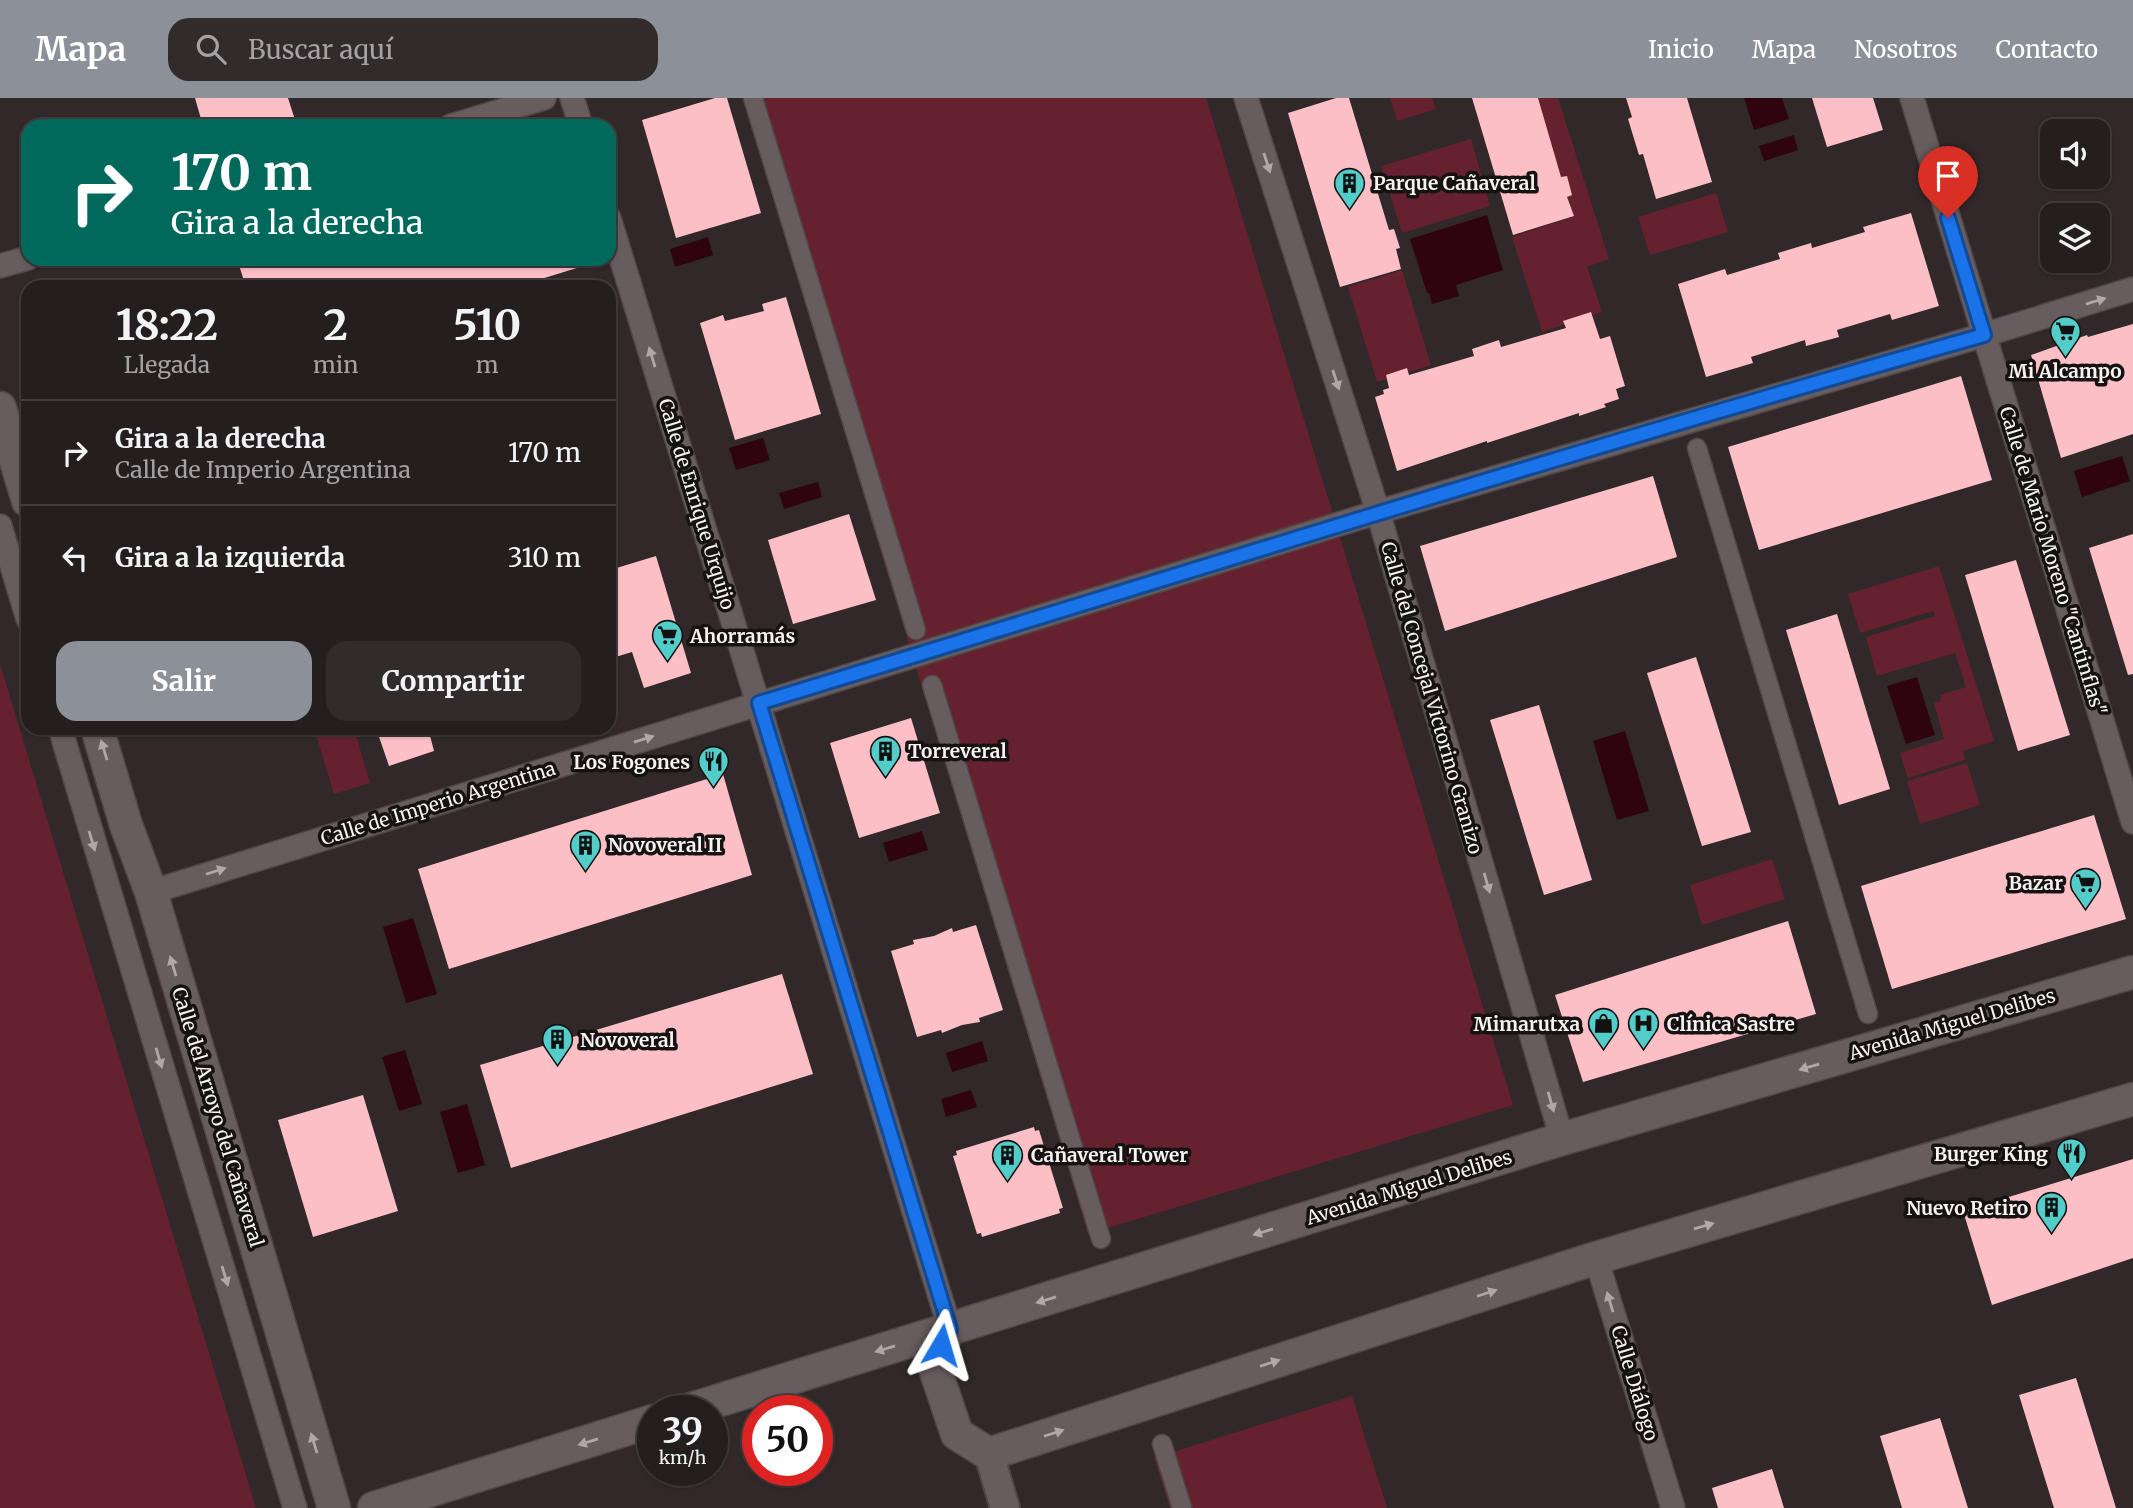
<!DOCTYPE html>
<html lang="es">
<head>
<meta charset="utf-8">
<style>
  :root { --surface:#251e1f; --page:#312b2c; --text:#f1f3f6; --muted:#a3a2a4; --line:#423c3d; --accent:#8c9099 }
  body { margin:0; font-family:Merriweather,serif; background:var(--page); color:var(--text); height:100vh; display:flex; flex-direction:column; font-size:26px; white-space:nowrap }
  * { box-sizing:border-box; margin:0 }
  p { font-size:23px; color:var(--muted) }
  .icon { flex:none; width:38px; height:38px; fill:none; stroke:currentColor; stroke-width:2; stroke-linecap:round; stroke-linejoin:round }
  .map { position:relative; flex:1; overflow:hidden }
  .drawer { position:absolute; left:21px; top:182px; width:595px; height:455px; display:flex; flex-direction:column; background:var(--surface); border-radius:21px; box-shadow:0 2px 5px #0004,0 0 0 2px var(--line) }
  .drawer>* { flex:none }
  .top-card { position:absolute; left:21px; top:21px; width:595px; height:147px; border-radius:21px; box-shadow:0 2px 5px #0004,0 0 0 2px var(--line); background:#00695c; color:#fff; overflow:hidden }
  .tools { position:absolute; left:2040px; top:21px; display:grid; gap:14px }
  .tools a { display:grid; place-items:center; width:70px; height:70px; border-radius:14px; background:var(--surface); box-shadow:0 2px 5px #0004,0 0 0 2px var(--line); font-size:35px }
  .speed { position:absolute; left:637px; top:1297px; display:flex; gap:14px; font-size:35px; font-weight:700; text-align:center }
  .speed>* { display:grid; place-content:center; width:91px; height:91px; border-radius:50%; background:var(--surface); box-shadow:0 2px 5px #0004,0 0 0 2px var(--line); line-height:1 }
  .speed small { font-size:18px; font-weight:400 }
  .speed .limit { border:10px solid #d22; background:#fff; color:#111 }
  .pin { position:absolute; display:grid; place-items:center; width:60px; height:60px; color:#fff; margin:-72px -30px; border-radius:50% 50% 50% 0; rotate:-45deg; box-shadow:0 0 7px #0007 }
  .pin .icon { rotate:45deg }
  .me { position:absolute; width:77px; margin:-38px; rotate:7deg; stroke-linejoin:round; filter:drop-shadow(0 0 5px #0008) }
  .turn { display:flex; align-items:center; gap:24px; height:147px; padding:0 35px; font-size:32px }
  .turn .icon { width:91px; height:91px; stroke-width:2.5 }
  .turn b { display:block; font-size:49px; line-height:60px }
  .eta { display:flex; justify-content:space-evenly; align-items:center; height:119px; text-align:center }
  .eta b { font-size:42px; font-weight:700; line-height:49px }
  .action { display:flex; gap:14px; margin-top:auto; padding:14px 35px }
  .action a { flex:1; height:80px; border-radius:21px; background:var(--accent); color:#fff; font-size:28px; font-weight:700; line-height:80px; text-align:center }
  .action a+a { background:var(--page); color:var(--text) }
  ul { padding:0; list-style:none }
  li { display:flex; align-items:center; gap:21px; height:105px; padding:0 35px; border-top:2px solid var(--line) }
  li div { flex:1 }
  li b { display:block; font-size:26px }
  li em { font-style:normal }
  header { display:flex; align-items:center; gap:42px; box-sizing:border-box; height:98px; padding:0 35px; background:var(--accent); color:#fff }
  header strong { font-size:33px }
  nav { display:flex; gap:38px; margin-inline-start:auto; font-size:24px }
  .search { width:490px; height:63px; background:var(--page); display:flex; align-items:center; gap:18px; box-sizing:border-box; padding:0 24px; border-radius:21px; color:var(--muted); font-size:26px }
  .map>svg:first-child { display:block }
  .green { fill:#66212f }
  .water { fill:#2f040e }
  .building { fill:#fcbfc5 }
  .lines { fill:none; stroke-linecap:round; stroke-linejoin:round }
  .pedestrian-casing { stroke:#4f4747; stroke-width:21 }
  .minor-casing { stroke:#4f4747; stroke-width:26 }
  .tertiary-casing { stroke:#4f4747; stroke-width:32 }
  .secondary-casing { stroke:#4f4747; stroke-width:35 }
  .pedestrian { stroke:#685d5e; stroke-width:18 }
  .minor { stroke:#685d5e; stroke-width:23 }
  .tertiary { stroke:#685d5e; stroke-width:28 }
  .secondary { stroke:#685d5e; stroke-width:32 }
  .oneway { fill:#b0a8a8 }
  .route-casing { stroke:#114b97; stroke-width:18 }
  .route { stroke:#1a73e8; stroke-width:12 }
  .labels { text-anchor:middle; dominant-baseline:central; stroke-width:7; stroke-linejoin:round; paint-order:stroke }
  .poi-label { font-size:19px; font-weight:bold; fill:#f8f2f2; stroke:#161212; text-anchor:start }
  .street-label { font-size:19px; fill:#f8f2f2; stroke:#161212 }
</style>
</head>
<body>
<header>
<strong>Mapa</strong>
<div class="search"><svg class="icon" aria-label="search" viewBox="0 0 24 24"><circle cx="10" cy="10" r="6"/><path d="M15 15l6 6"/></svg>Buscar aquí</div>
<nav><a>Inicio</a><a>Mapa</a><a>Nosotros</a><a>Contacto</a></nav>
</header>
<div class="map">
<svg width="2133" height="1410" viewBox="0 0 2133 1410">
  <rect width="100%" height="100%" fill="#312829"/>
  <g class="green">
    <polygon points="743,0 1206,0 1513,1007 1088,1136"/>
    <polygon points="1390,0 1432,0 1436,11 1397,23"/>
    <polygon points="1534,0 1558,0 1609,161 1587,169 1602,214 1542,234 1512,139 1572,119"/>
    <polygon points="1471,41 1490,108 1402,135 1381,68"/>
    <polygon points="1716,95 1728,134 1650,157 1638,119"/>
    <polygon points="1402,172 1431,267 1377,284 1348,189"/>
    <polygon points="1939,468 1994,643 1963,653 1965,662 1908,680 1900,655 1944,641 1934,605 1941,603 1940,597 1966,589 1955,555 1877,578 1866,539 1935,518 1933,513 1860,535 1848,496"/>
    <polygon points="0,566 256,1410 0,1410"/>
    <polygon points="314,630 354,630 370,685 334,696"/>
    <polygon points="1967,665 1980,707 1920,726 1907,683"/>
    <polygon points="1772,761 1785,801 1702,827 1690,787"/>
    <polygon points="1352,1298 1387,1410 1170,1410 1154,1360"/>
  </g>
  <g class="water">
    <polygon points="1744,0 1782,0 1789,21 1754,32"/>
    <polygon points="1794,37 1798,52 1764,63 1759,48"/>
    <polygon points="1487,117 1503,172 1456,187 1459,198 1432,206 1429,195 1427,195 1410,141"/>
    <polygon points="708,139 713,157 675,169 670,151"/>
    <polygon points="763,340 770,362 736,372 729,350"/>
    <polygon points="2122,358 2130,383 2082,399 2074,373"/>
    <polygon points="818,384 822,399 784,411 779,395"/>
    <polygon points="1917,579 1935,637 1906,646 1887,588"/>
    <polygon points="1625,633 1649,713 1617,722 1593,643"/>
    <polygon points="922,733 928,752 889,764 883,745"/>
    <polygon points="413,820 437,896 406,905 383,829"/>
    <polygon points="982,943 988,963 952,974 946,955"/>
    <polygon points="405,952 422,1006 399,1013 382,959"/>
    <polygon points="971,992 977,1009 946,1019 941,1001"/>
    <polygon points="467,1006 485,1067 458,1075 440,1014"/>
  </g>
  <g class="building">
    <polygon points="195,0 288,0 297,28 203,28"/>
    <polygon points="715,0 727,0 761,115 676,140 642,22"/>
    <polygon points="1336,0 1349,0 1389,132 1394,131 1400,150 1396,151 1401,171 1340,189 1288,15"/>
    <polygon points="1472,0 1538,0 1561,79 1567,78 1572,97 1567,99 1574,118 1513,137"/>
    <polygon points="1626,0 1687,0 1712,84 1656,101 1643,56 1639,57 1628,21 1632,19"/>
    <polygon points="1812,0 1873,0 1883,32 1827,49"/>
    <polygon points="1911,115 1939,208 1892,222 1890,216 1837,232 1839,239 1806,248 1805,242 1751,259 1753,265 1706,279 1678,186 1725,171 1727,177 1780,161 1778,155 1811,145 1812,150 1865,134 1863,129"/>
    <polygon points="237,161 589,161 590,166 515,189 351,189 349,183 332,189 246,189"/>
    <polygon points="786,199 821,316 735,342 700,225 723,217 725,223 764,213 762,206"/>
    <polygon points="1591,214 1600,241 1610,238 1625,288 1616,291 1619,301 1604,306 1606,309 1579,318 1579,315 1487,345 1487,343 1397,373 1375,299 1384,296 1383,292 1389,290 1386,277 1407,270 1409,277 1474,258 1472,251 1499,242 1501,249 1566,230 1563,223"/>
    <polygon points="2133,226 2133,336 2061,360 2031,257 2087,237 2088,239"/>
    <polygon points="1961,278 1992,382 1759,452 1728,349"/>
    <polygon points="1653,378 1677,459 1445,533 1420,448"/>
    <polygon points="849,416 876,502 793,526 768,442"/>
    <polygon points="2133,436 2133,576 2128,577 2089,450"/>
    <polygon points="656,458 691,575 644,590 632,554 609,561 609,510 618,507 610,472"/>
    <polygon points="2016,462 2070,637 2018,653 1965,477"/>
    <polygon points="1837,516 1890,691 1839,707 1786,532"/>
    <polygon points="1696,559 1751,734 1702,748 1647,575"/>
    <polygon points="1539,607 1592,782 1544,797 1490,622"/>
    <polygon points="911,620 940,715 859,740 830,645"/>
    <polygon points="376,630 428,630 434,653 389,668"/>
    <polygon points="723,676 752,777 449,871 418,771"/>
    <polygon points="2094,717 2126,821 1892,891 1861,788"/>
    <polygon points="1788,823 1816,916 1583,984 1555,897"/>
    <polygon points="976,827 1003,912 979,920 980,924 962,927 942,935 941,932 917,939 891,853 914,846 913,842 934,838 952,830 953,834"/>
    <polygon points="782,876 813,976 511,1070 480,967"/>
    <polygon points="363,997 398,1113 313,1139 278,1022"/>
    <polygon points="1034,1029 1035,1033 1039,1032 1063,1110 1059,1111 1060,1115 982,1139 981,1135 977,1136 953,1058 957,1057 956,1053"/>
    <polygon points="2133,1061 2133,1160 1992,1207 1963,1113"/>
    <polygon points="2076,1280 2116,1410 2054,1410 2019,1297"/>
    <polygon points="1940,1320 1968,1410 1902,1410 1880,1338"/>
    <polygon points="1772,1371 1784,1410 1718,1410 1712,1390"/>
  </g>
  <g class="lines">
    <defs>
      <g id="pedestrian">
        <polyline points="753,0 916,532"/>
        <polyline points="1697,350 1868,916"/>
        <polyline points="932,587 1101,1141"/>
        <polyline points="1162,1346 1182,1410"/>
      </g>
      <g id="minor">
        <polyline points="572,0 581,28"/>
        <polyline points="1246,0 1378,414 1562,1041"/>
        <polyline points="1912,0 2133,724"/>
        <polyline points="451,28 544,0"/>
        <polyline points="609,120 950,1231"/>
        <polyline points="0,168 28,160"/>
        <polyline points="0,428 28,521"/>
        <polyline points="60,630 295,1410"/>
        <polyline points="151,794 1378,414 1984,237 2133,191"/>
        <polyline points="1596,1160 1673,1410"/>
      </g>
      <polyline id="tertiary" points="989,1356 1005,1410"/>
      <g id="secondary">
        <polyline points="0,310 28,403"/>
        <polyline points="97,630 126,727 151,794 334,1410"/>
        <polyline points="950,1231 932,1262 957,1336 989,1356 1596,1160 2133,1001"/>
        <polyline points="688,1312 1562,1041 2133,874"/>
        <polyline points="374,1410 653,1323"/>
      </g>
    </defs>
    <use href="#pedestrian" class="pedestrian-casing"/>
    <use href="#minor" class="minor-casing"/>
    <use href="#tertiary" class="tertiary-casing"/>
    <use href="#secondary" class="secondary-casing"/>
    <use href="#pedestrian" class="pedestrian"/>
    <use href="#minor" class="minor"/>
    <use href="#tertiary" class="tertiary"/>
    <use href="#secondary" class="secondary"/>
  </g>
  <defs><path id="oneway-solid" d="M-6-.8H1V-3.2L6.5 0L1 3.2V.8H-6Z" transform="scale(1.75)"/></defs>
  <g class="oneway">
    <use href="#oneway-solid" transform="translate(1267 65) rotate(72)"/>
    <use href="#oneway-solid" transform="translate(2096 203) rotate(-17)"/>
    <use href="#oneway-solid" transform="translate(652 259) rotate(-107)"/>
    <use href="#oneway-solid" transform="translate(1336 282) rotate(72)"/>
    <use href="#oneway-solid" transform="translate(644 641) rotate(-17)"/>
    <use href="#oneway-solid" transform="translate(104 652) rotate(-107)"/>
    <use href="#oneway-solid" transform="translate(92 743) rotate(73)"/>
    <use href="#oneway-solid" transform="translate(216 773) rotate(-18)"/>
    <use href="#oneway-solid" transform="translate(1487 785) rotate(74)"/>
    <use href="#oneway-solid" transform="translate(173 868) rotate(-107)"/>
    <use href="#oneway-solid" transform="translate(159 960) rotate(73)"/>
    <use href="#oneway-solid" transform="translate(1809 969) rotate(164)"/>
    <use href="#oneway-solid" transform="translate(1551 1004) rotate(74)"/>
    <use href="#oneway-solid" transform="translate(1704 1128) rotate(-16)"/>
    <use href="#oneway-solid" transform="translate(1263 1134) rotate(163)"/>
    <use href="#oneway-solid" transform="translate(225 1178) rotate(73)"/>
    <use href="#oneway-solid" transform="translate(1487 1195) rotate(-18)"/>
    <use href="#oneway-solid" transform="translate(1046 1202) rotate(163)"/>
    <use href="#oneway-solid" transform="translate(1610 1204) rotate(-107)"/>
    <use href="#oneway-solid" transform="translate(885 1251) rotate(163)"/>
    <use href="#oneway-solid" transform="translate(1270 1265) rotate(-18)"/>
    <use href="#oneway-solid" transform="translate(1054 1335) rotate(-18)"/>
    <use href="#oneway-solid" transform="translate(588 1344) rotate(163)"/>
    <use href="#oneway-solid" transform="translate(314 1345) rotate(-107)"/>
  </g>
  <g class="lines">
    <defs>
      <path id="route" d="M 941,1247 L 950,1231 L 759,605 C 1167,481 1573,352 1984,237 L 1948,120"/>
    </defs>
    <use href="#route" class="route-casing"/>
    <use href="#route" class="route"/>
  </g>
  <defs>
    <symbol id="building-pin" viewBox="-11 -11 22 30"><path d="M0 17L-7.5 6A9.5 9.5 0 1 1 7.5 6Z" fill="#53cdc9" stroke="#161212"/><path d="M-4-6H4V6H1V3H-1V6H-4ZM-2.5-4.3h1.7v1.8h-1.7ZM.8-4.3h1.7v1.8H.8ZM-2.5-1h1.7V.8h-1.7ZM.8-1h1.7V.8H.8Z" fill="#111"/></symbol>
    <symbol id="supermarket-pin" viewBox="-11 -11 22 30"><path d="M0 17L-7.5 6A9.5 9.5 0 1 1 7.5 6Z" fill="#53cdc9" stroke="#161212"/><path d="M-6-5.5h2.5l.6 2H6L4.5 2H-2.5L-4.4-4H-6ZM-1.5 3.2a1.3 1.3 0 1 0 .1 0ZM3 3.2a1.3 1.3 0 1 0 .1 0Z" fill="#111"/></symbol>
    <symbol id="restaurant-pin" viewBox="-11 -11 22 30"><path d="M0 17L-7.5 6A9.5 9.5 0 1 1 7.5 6Z" fill="#53cdc9" stroke="#161212"/><path d="M-5-6h1v4h1v-4h1v4h1v-4h1v5L-1.5 .5V6h-2V.5L-5-1ZM5-6V6H3V1.5H1.5Q1.5-4 5-6Z" fill="#111"/></symbol>
    <symbol id="shop-pin" viewBox="-11 -11 22 30"><path d="M0 17L-7.5 6A9.5 9.5 0 1 1 7.5 6Z" fill="#53cdc9" stroke="#161212"/><path d="M-5-2.5h2.3a2.7 3.5 0 0 1 5.4 0H5L5.5 6h-11ZM-1.5-2.5h3a1.5 2.3 0 0 0-3 0Z" fill="#111"/></symbol>
    <symbol id="hospital-pin" viewBox="-11 -11 22 30"><path d="M0 17L-7.5 6A9.5 9.5 0 1 1 7.5 6Z" fill="#53cdc9" stroke="#161212"/><path d="M-5-5h3v3.5h4V-5h3V5h-3V1.5h-4V5h-3Z" fill="#111"/></symbol>
  </defs>
  <g fill-rule="evenodd">
    <use href="#building-pin" x="1332" y="68" width="35" height="47"/>
    <use href="#supermarket-pin" x="2048" y="216" width="35" height="47"/>
    <use href="#supermarket-pin" x="650" y="520" width="35" height="47"/>
    <use href="#building-pin" x="868" y="636" width="35" height="47"/>
    <use href="#restaurant-pin" x="696" y="646" width="35" height="47"/>
    <use href="#building-pin" x="568" y="730" width="35" height="47"/>
    <use href="#supermarket-pin" x="2068" y="768" width="35" height="47"/>
    <use href="#shop-pin" x="1586" y="908" width="35" height="47"/>
    <use href="#hospital-pin" x="1626" y="908" width="35" height="47"/>
    <use href="#building-pin" x="540" y="924" width="35" height="47"/>
    <use href="#restaurant-pin" x="2054" y="1038" width="35" height="47"/>
    <use href="#building-pin" x="990" y="1040" width="35" height="47"/>
    <use href="#building-pin" x="2034" y="1092" width="35" height="47"/>
  </g>
  <g class="labels">
    <g class="poi-label">
      <text x="1373" y="85">Parque Cañaveral</text>
      <text x="2065" y="273" text-anchor="middle">Mi Alcampo</text>
      <text x="690" y="538">Ahorramás</text>
      <text x="908" y="653">Torreveral</text>
      <text x="690" y="664" text-anchor="end">Los Fogones</text>
      <text x="608" y="747">Novoveral II</text>
      <text x="2063" y="785" text-anchor="end">Bazar</text>
      <text x="1580" y="926" text-anchor="end">Mimarutxa</text>
      <text x="1667" y="926">Clínica Sastre</text>
      <text x="580" y="942">Novoveral</text>
      <text x="2048" y="1056" text-anchor="end">Burger King</text>
      <text x="1031" y="1057">Cañaveral Tower</text>
      <text x="2028" y="1110" text-anchor="end">Nuevo Retiro</text>
    </g>
    <g class="street-label">
      <text transform="translate(697 406) rotate(73)">Calle de Enrique Urquijo</text>
      <text transform="translate(2053 463) rotate(73)">Calle de Mario Moreno "Cantinflas"</text>
      <text transform="translate(1432 600) rotate(74)">Calle del Concejal Victorino Granizo</text>
      <text transform="translate(438 705) rotate(-17)">Calle de Imperio Argentina</text>
      <text transform="translate(1952 926) rotate(-16)">Avenida Miguel Delibes</text>
      <text transform="translate(218 1019) rotate(73)">Calle del Arroyo del Cañaveral</text>
      <text transform="translate(1409 1089) rotate(-17)">Avenida Miguel Delibes</text>
      <text transform="translate(1635 1285) rotate(73)">Calle Diálogo</text>
    </g>
  </g>
</svg>
<div class="tools">
<a><svg class="icon" aria-label="sound" viewBox="0 0 24 24"><path d="M4 9h4l5-4v14l-5-4H4zM17 9q2 3 0 6"/></svg></a>
<a><svg class="icon" aria-label="layers" viewBox="0 0 24 24"><path d="M12 4l9 5-9 5-9-5zM3 14l9 5 9-5"/></svg></a>
</div>
<div class="speed"><div>39<small>km/h</small></div><div class="limit">50</div></div>
<div class="pin" style="left:1948px;top:120px;background:#d93025"><svg class="icon" aria-label="arrive" viewBox="0 0 24 24"><path d="M6 21V4h12l-3 4 3 4H6"/></svg></div>
<svg class="me" style="left:941px;top:1247px" viewBox="-20 -20 40 40"><path d="M0-17L14 15 0 8-14 15z" fill="#1a73e8" stroke="#fff" stroke-width="4"/></svg>
<div class="top-card">
<div class="turn"><svg class="icon" aria-label="right" viewBox="0 0 24 24"><path d="M7 20v-9h11M14 6l5 5-5 5"/></svg><div><b>170 m</b>Gira a la derecha</div></div>
</div>
<section class="drawer">
<div class="eta">
<div><b>18:22</b><p>Llegada</p></div>
<div><b>2</b><p>min</p></div>
<div><b>510</b><p>m</p></div>
</div>
<ul>
<li><svg class="icon" aria-label="right" viewBox="0 0 24 24"><path d="M7 20v-9h11M14 6l5 5-5 5"/></svg><div><b>Gira a la derecha</b><p>Calle de Imperio Argentina</p></div><em>170 m</em></li>
<li><svg class="icon" aria-label="left" viewBox="0 0 24 24"><path d="M17 20v-9H6M10 6l-5 5 5 5"/></svg><div><b>Gira a la izquierda</b></div><em>310 m</em></li>
</ul>
<div class="action"><a>Salir</a><a>Compartir</a></div>
</section>
</div>
</body>
</html>
